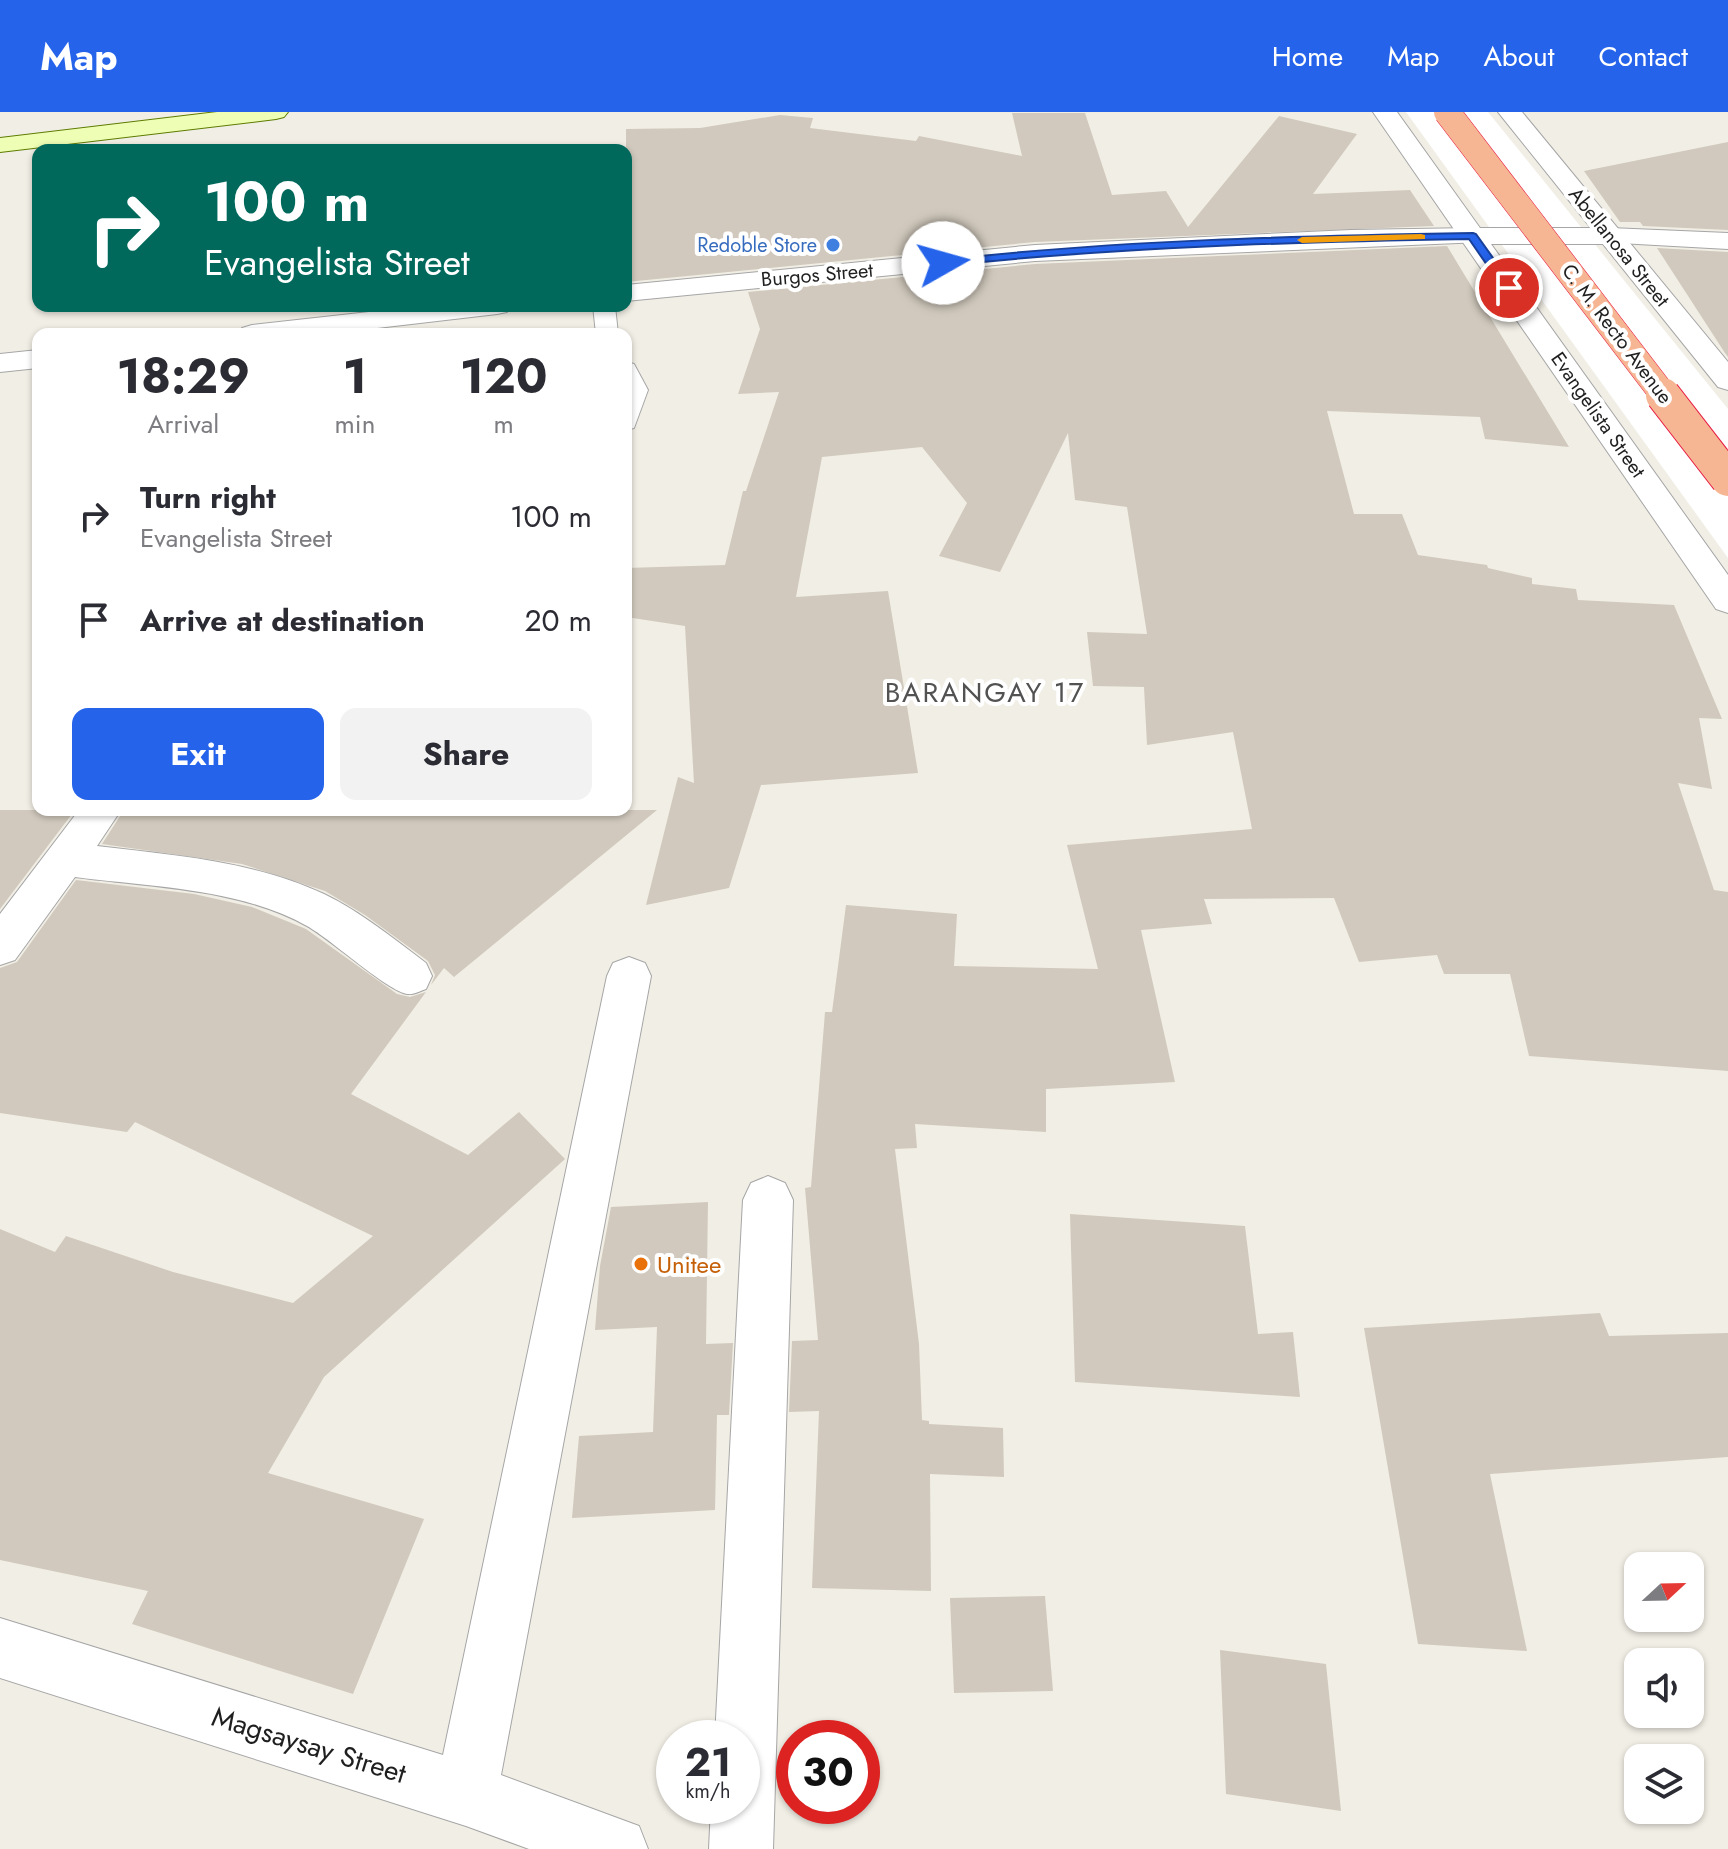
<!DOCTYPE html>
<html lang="en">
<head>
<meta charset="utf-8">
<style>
  :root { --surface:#fff; --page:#f2f2f3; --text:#2b2b33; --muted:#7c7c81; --accent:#2563eb }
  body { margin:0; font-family:Jost,sans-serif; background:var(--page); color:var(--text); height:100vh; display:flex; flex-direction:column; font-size:30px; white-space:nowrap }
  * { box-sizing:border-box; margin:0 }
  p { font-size:26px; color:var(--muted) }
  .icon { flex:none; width:44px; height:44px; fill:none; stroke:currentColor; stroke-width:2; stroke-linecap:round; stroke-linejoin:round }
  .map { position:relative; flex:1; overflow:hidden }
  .side { position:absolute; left:32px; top:216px; width:600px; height:488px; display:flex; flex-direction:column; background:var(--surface); border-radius:16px; box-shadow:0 2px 6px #0004 }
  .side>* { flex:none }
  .hud { position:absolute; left:32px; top:32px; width:600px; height:168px; border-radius:16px; box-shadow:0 2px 6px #0004; background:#00695c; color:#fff; overflow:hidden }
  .needle { width:52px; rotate:68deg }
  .controls { position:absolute; left:1624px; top:1440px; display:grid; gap:16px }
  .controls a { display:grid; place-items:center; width:80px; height:80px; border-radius:16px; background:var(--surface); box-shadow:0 2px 6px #0004; font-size:40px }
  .speed { position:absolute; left:656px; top:1608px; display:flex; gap:16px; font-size:40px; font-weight:700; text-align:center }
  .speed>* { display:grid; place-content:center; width:104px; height:104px; border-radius:50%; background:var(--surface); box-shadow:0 2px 6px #0004; line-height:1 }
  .speed small { font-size:20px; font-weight:400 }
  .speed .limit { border:12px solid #d22; background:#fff; color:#111 }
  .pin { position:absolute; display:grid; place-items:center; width:68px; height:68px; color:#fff; margin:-34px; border:4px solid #fff; border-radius:50%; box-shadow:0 2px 8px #0007 }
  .me { position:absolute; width:88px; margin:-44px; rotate:83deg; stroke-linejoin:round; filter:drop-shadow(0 0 6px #0008) }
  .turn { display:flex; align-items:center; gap:28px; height:168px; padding:0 40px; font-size:36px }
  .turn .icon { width:104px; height:104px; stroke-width:2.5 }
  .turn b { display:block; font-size:56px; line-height:68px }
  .eta { display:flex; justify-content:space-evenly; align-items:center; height:136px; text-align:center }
  .eta b { font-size:48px; font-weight:700; line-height:56px }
  .action { display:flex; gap:16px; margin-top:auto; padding:16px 40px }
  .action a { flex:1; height:92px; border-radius:16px; background:var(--accent); color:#fff; font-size:32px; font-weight:700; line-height:92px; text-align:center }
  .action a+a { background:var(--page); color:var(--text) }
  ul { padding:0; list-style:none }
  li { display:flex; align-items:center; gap:24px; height:104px; padding:0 40px }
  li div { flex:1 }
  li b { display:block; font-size:30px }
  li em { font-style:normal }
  header { display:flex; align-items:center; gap:48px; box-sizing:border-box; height:112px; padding:0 40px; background:var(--accent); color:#fff }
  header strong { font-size:38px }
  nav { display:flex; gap:44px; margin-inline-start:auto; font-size:28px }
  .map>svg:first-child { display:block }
  .pier { fill:#fff }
  .building { fill:#d1c9bd }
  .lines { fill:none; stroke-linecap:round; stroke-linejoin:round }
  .service-casing { stroke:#a6a6a6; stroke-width:2 }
  .minor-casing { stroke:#a6a6a6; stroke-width:2 }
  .tertiary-casing { stroke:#a6a6a6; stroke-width:2 }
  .secondary-casing { stroke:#5c7c00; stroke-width:2 }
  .service { fill:#fff; fill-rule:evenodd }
  .minor { fill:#fff; fill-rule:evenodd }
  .tertiary { fill:#fff; fill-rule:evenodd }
  .secondary { fill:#effeb5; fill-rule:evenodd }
  .trunk-bridge-far1-casing { stroke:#e71941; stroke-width:27; stroke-linecap:butt }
  .trunk-bridge-casing { stroke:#e71941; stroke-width:36; stroke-linecap:butt }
  .trunk-bridge-far1 { stroke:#f6b593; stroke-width:26 }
  .trunk-bridge { stroke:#f6b593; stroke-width:34 }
  .route { fill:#2563eb; stroke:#184099; stroke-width:2 }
  .slow { fill:#f59e0b }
  .shop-dot { fill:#3f7fe0; stroke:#fff; stroke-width:3 }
  .food-dot { fill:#e8710a; stroke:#fff; stroke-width:3 }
  .labels { text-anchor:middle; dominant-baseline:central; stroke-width:8; stroke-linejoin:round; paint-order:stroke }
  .far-shop-label { font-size:20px; fill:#366cbe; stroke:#fff; text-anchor:end }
  .far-street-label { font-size:20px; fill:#1f1f1f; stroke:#fff }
  .food-label { font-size:24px; fill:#c56008; stroke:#fff; text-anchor:start }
  .quarter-label { font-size:28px; letter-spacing:2px; fill:#525252; stroke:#fff }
  .near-street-label { font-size:28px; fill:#1f1f1f; stroke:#fff }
</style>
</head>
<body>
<header>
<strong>Map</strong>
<nav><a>Home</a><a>Map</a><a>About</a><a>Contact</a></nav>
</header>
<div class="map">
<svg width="1728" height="1737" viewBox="0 0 1728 1737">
  <rect width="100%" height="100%" fill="#f1eee5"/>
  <polygon class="pier" points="1406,0 1488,0 1728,297 1728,446"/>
  <g class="building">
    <polygon points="1012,1 1085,1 1112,83 1166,79 1188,115 1279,4 1357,22 1313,82 1410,78 1434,114 1035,130 626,170 626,17 700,16 780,3 813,6 810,16 916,29 919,24 1022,44"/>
    <polygon points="1728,30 1728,118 1643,114 1640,110 1620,110 1584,59"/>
    <polygon points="1447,134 1569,335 1485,327 1480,305 1327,299 1354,402 1402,402 1418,443 1487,453 1488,456 1532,466 1532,472 1576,477 1578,488 1674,493 1722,607 1699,606 1712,677 1678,671 1714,778 1728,780 1728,959 1529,944 1510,862 1444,862 1437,843 1359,850 1334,786 1204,787 1212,812 1141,818 1175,970 1046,977 1046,1020 915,1012 917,1036 895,1037 919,1232 922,1308 929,1309 929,1312 1003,1316 1004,1365 930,1362 931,1479 812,1476 819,1299 789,1300 792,1229 818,1228 805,1076 811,1075 825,900 832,900 846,793 957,802 954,854 1098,857 1067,733 1252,717 1233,620 1147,633 1144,575 1093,574 1087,520 1147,522 1127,395 1075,388 1068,321 1000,460 939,444 967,391 922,335 822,345 796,485 888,479 918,661 761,673 729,776 646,793 678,665 694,671 685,514 626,505 626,456 725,453 743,379 746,379 779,280 738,282 760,217 748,180 1035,152"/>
    <polygon points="1657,136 1728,140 1728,245 1725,241"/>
    <polygon points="0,698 75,698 0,797"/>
    <polygon points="124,698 657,698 454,865 444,856 431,873 435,863 428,849 365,803 325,779 242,752 102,732"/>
    <polygon points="76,768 194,782 252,795 306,817 397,882 410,885 426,880 351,982 468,1043 519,1000 565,1047 324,1265 268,1361 424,1407 353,1582 132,1512 148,1479 0,1448 0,1117 55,1140 66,1124 173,1160 293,1191 373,1124 135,1010 127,1020 0,1001 0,856 17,850"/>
    <polygon points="708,1090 706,1232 733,1231 729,1303 717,1303 715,1398 572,1406 579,1324 653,1320 657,1215 595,1218 600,1154 611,1095"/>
    <polygon points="1070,1102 1245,1114 1258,1222 1293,1220 1300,1285 1075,1270"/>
    <polygon points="1600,1201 1609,1224 1728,1221 1728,1345 1490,1362 1527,1539 1418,1532 1364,1216"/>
    <polygon points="1045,1484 1053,1579 954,1581 950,1486"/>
    <polygon points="1220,1538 1326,1552 1341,1699 1226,1682"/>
  </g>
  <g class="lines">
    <defs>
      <g id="service">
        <polygon points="593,194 615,194 618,222 596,222"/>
        <polygon points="626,250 634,252 648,278 634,316 626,318"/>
      </g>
      <g id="minor">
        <polygon points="1473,116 1482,118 1486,124 1482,130 1035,149 626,189 626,173 1035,133 1351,118"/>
        <polygon points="1610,116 1728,121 1728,137 1601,130 1597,124 1601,118"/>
        <polygon points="423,194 511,194 507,200 497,202 326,222 238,222 242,216 252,213"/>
        <polygon points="38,238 38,256 0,260 0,242"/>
        <path d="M 79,698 L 121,698 L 97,734 C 173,743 254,749 324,782 C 361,800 393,826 426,851 L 432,864 L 426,877 C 420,879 413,883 408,882 C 388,880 331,827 307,814 C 239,776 151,775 75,765 L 15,848 L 0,853 L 0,802 Z"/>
        <polygon points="629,845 645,851 651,864 501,1663 639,1714 648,1737 529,1737 466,1714 0,1566 0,1506 443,1643 607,864 613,851"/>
        <polygon points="768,1064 785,1071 793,1088 773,1737 709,1737 711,1694 742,1694 742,1626 715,1626 743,1088 751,1071"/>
      </g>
      <polygon id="tertiary" points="1373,0 1397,0 1480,116 1591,116 1498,0 1522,0 1728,250 1728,278 1718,275 1603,132 1491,132 1728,463 1728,501 1716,497"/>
      <polygon id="secondary" points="217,0 288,0 284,5 276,7 0,40 0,26"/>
    </defs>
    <use href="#service" class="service-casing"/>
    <use href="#minor" class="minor-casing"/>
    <use href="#tertiary" class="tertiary-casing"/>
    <use href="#secondary" class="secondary-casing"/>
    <use href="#service" class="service"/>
    <use href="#minor" class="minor"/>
    <use href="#tertiary" class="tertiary"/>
    <use href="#secondary" class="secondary"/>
    <defs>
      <polyline id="trunk-bridge-far1" points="1447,0 1665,285"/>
      <polyline id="trunk-bridge" points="1663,283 1728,367"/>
    </defs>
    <use href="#trunk-bridge-far1" class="trunk-bridge-far1-casing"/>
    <use href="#trunk-bridge" class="trunk-bridge-casing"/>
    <use href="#trunk-bridge-far1" class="trunk-bridge-far1"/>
    <use href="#trunk-bridge" class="trunk-bridge"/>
  </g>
  <path class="route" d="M 1473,121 L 1476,122 L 1513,174 L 1513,179 L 1505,179 L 1469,127 C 1294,130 1117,135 943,154 L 937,151 L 943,148 C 1118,128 1296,124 1473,121 Z"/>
  <polygon class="slow" points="1421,122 1425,123 1425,127 1302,131 1297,128 1302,125"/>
  <circle class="shop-dot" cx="833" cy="133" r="8"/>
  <circle class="food-dot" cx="641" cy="1152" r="8"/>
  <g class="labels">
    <g class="far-shop-label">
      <text x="817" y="133">Redoble Store</text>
    </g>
    <g class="far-street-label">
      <text transform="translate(1619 135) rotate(51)">Abellanosa Street</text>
      <text transform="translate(817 163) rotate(-5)">Burgos Street</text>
      <text transform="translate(1617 222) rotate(53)">C. M. Recto Avenue</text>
      <text transform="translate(1598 303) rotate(55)">Evangelista Street</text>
    </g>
    <g class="food-label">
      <text x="657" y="1152">Unitee</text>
    </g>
    <g class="quarter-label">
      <text x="985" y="580">BARANGAY 17</text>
    </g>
    <g class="near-street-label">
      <text transform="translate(309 1633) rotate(17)">Magsaysay Street</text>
    </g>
  </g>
</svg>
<div class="controls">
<a><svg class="needle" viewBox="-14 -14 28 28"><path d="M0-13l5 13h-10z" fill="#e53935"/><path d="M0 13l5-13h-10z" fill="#7c7c81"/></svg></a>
<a><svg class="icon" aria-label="sound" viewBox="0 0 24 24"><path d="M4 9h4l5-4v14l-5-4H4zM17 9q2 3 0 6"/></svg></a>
<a><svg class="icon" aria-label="layers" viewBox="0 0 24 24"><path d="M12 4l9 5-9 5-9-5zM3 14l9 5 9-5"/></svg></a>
</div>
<div class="speed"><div>21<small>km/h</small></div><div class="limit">30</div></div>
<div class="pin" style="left:1509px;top:176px;background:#d93025"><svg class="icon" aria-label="arrive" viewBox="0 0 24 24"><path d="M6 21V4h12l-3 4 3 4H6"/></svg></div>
<svg class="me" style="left:943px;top:151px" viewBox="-20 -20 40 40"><circle r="19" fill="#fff"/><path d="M0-13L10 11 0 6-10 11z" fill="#2563eb"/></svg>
<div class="hud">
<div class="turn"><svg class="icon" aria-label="right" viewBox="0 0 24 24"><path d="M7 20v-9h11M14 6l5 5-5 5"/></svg><div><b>100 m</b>Evangelista Street</div></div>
</div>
<section class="side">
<div class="eta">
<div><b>18:29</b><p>Arrival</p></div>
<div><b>1</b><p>min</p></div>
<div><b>120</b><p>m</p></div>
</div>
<ul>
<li><svg class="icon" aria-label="right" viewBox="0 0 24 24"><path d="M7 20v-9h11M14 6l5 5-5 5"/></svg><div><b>Turn right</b><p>Evangelista Street</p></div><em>100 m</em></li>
<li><svg class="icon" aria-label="arrive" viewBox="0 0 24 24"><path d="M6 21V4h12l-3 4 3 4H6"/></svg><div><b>Arrive at destination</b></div><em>20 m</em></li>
</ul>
<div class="action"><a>Exit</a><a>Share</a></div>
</section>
</div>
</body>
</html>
